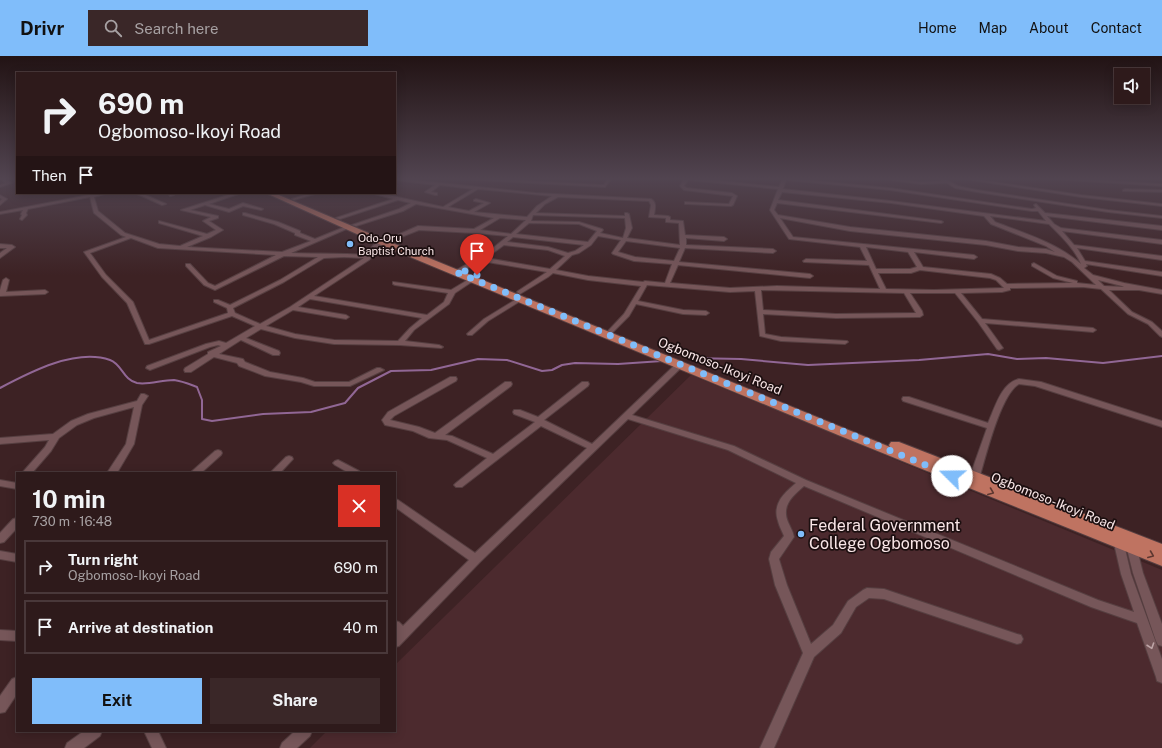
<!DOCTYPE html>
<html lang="en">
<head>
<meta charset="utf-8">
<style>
  :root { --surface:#2e1a1b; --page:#3a2728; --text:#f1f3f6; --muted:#a7a1a3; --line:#49383a; --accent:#80bdfa }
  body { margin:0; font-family:"Public Sans",sans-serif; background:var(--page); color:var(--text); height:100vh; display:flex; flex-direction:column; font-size:15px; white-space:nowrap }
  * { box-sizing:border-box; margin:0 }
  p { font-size:13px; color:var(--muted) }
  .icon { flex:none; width:22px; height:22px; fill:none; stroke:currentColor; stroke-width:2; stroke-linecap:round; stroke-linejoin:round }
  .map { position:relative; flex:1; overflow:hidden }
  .panel { position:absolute; left:16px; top:416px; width:380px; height:260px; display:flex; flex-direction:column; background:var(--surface); border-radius:0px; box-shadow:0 2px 10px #0003,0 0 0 1px var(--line) }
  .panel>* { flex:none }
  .top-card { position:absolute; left:16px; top:16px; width:380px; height:122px; border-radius:0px; box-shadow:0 2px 10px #0003,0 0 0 1px var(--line); background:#2e1a1b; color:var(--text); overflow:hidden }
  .fabs { position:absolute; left:1114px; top:12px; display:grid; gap:8px }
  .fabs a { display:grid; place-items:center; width:36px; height:36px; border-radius:0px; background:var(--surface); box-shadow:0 2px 10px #0003,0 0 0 1px var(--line); font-size:20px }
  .pin { position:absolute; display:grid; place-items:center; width:34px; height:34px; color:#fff; margin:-41px -17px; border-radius:50% 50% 50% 0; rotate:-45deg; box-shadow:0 0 4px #0007 }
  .pin .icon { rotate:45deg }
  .me { position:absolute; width:44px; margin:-22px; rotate:292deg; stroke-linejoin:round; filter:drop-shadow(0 0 3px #0008) }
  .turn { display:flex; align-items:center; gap:14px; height:84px; padding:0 16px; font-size:18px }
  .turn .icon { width:52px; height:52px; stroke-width:2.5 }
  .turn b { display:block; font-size:28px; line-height:34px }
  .then { display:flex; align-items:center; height:38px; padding:0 16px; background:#0003; gap:8px; font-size:15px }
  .round { display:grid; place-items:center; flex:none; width:42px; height:42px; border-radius:0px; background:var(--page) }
  .summary { display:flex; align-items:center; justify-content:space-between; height:68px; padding:0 16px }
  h1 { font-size:24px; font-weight:700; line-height:30px }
  .cta { display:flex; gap:8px; margin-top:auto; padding:8px 16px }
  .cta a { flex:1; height:46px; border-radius:0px; background:var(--accent); color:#111; font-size:16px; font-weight:700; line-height:46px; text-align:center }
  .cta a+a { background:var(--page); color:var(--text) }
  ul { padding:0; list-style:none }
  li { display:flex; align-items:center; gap:12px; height:54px; margin:0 8px 6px; padding:0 8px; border:2px solid var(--line); border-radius:0px }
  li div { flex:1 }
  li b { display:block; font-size:15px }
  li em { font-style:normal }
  header { display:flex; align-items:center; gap:24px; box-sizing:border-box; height:56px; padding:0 20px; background:var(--accent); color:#111 }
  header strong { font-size:19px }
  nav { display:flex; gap:22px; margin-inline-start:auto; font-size:14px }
  .search { width:280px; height:36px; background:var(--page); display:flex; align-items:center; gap:10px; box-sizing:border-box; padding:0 14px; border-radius:0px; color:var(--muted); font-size:15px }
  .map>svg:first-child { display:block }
  .built { fill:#4c2a2e }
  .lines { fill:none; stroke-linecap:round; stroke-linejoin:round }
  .stream { stroke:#916795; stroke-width:2 }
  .minor-casing { stroke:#563f41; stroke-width:2 }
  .major-casing { stroke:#563f41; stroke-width:2 }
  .minor { fill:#765659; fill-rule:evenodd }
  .major { fill:#bf7361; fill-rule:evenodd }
  .oneway { stroke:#5d3730 }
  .oneway2 { stroke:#bea5a7 }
  .route { stroke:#80bdfa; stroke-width:7; stroke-dasharray:0 12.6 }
  .poi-dot { fill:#80bdfa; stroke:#1c0f10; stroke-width:1.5 }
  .labels { text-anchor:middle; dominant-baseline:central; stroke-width:3.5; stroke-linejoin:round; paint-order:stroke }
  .far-poi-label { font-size:11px; fill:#f9e6e7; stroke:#1c0f10; text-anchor:start }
  .street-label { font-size:13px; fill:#f9e6e7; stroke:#1c0f10 }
  .near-poi-label { font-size:16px; fill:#f9e6e7; stroke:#1c0f10; text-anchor:start }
</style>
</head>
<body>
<header>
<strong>Drivr</strong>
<div class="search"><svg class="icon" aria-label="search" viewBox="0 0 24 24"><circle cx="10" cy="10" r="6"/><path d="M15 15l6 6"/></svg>Search here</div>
<nav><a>Home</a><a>Map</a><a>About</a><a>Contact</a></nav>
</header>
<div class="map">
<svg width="1162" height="692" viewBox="0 0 1162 692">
  <rect width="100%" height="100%" fill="#3d2224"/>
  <polygon class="built" points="691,319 1162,514 1162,692 310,692 327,675 395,675 395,609"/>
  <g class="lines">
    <g class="stream">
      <polyline points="689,302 741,303 808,309 919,304 988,298 1017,303 1046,302 1103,307 1162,300"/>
      <path d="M 0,332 C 30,316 76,292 110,304 C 122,308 123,324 137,327 C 149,329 161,324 174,324 C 182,325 189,328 197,331 L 202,344 L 202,363 L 212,365 L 263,358 L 311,356 L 345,347 L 358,332 L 391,315 L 431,314 L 478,303 L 507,304 L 542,315 L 552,314 L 562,309 L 575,307 L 618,308 L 662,305"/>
    </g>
    <defs>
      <g id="minor">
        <polygon points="2,122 6,122 7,124 12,127 0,131 0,129 6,127 4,126"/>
        <path d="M 395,122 L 535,137 L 651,143 C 657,146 655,153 654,159 L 668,160 L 670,161 L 670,164 L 683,165 L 685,179 L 724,181 L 727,183 L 724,185 L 686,182 L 686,189 L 773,193 L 776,195 L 773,197 L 685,192 L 679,206 L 810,218 L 813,220 L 810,222 L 678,209 L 670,227 L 730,232 L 777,230 L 880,233 L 869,209 L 804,206 L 803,205 L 806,203 L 867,205 L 860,191 L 789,183 L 770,154 L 778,133 L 688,124 L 684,130 L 687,132 L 732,137 L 737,140 L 733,149 L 731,150 L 687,148 L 685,148 L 685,146 L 729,148 L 733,140 L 684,134 L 680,130 L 684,123 L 683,122 L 695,122 L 779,131 L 783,122 L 787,122 L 890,132 L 1032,153 L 1036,152 L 1034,149 L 1036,148 L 1045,157 L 1162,170 L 1162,174 L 1047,160 L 1054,168 L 1061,172 L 1162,184 L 1162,188 L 1062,175 L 1074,189 L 1162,200 L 1162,204 L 1077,192 L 1085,205 L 1162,216 L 1162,220 L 1086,208 L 1087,210 L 1084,212 L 1093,219 L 1124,227 L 1162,234 L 1162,238 L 1139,234 L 1109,234 L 1132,256 L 1152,266 L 1162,275 L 1162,281 L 1160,280 L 1148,268 L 1128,258 L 1101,233 L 1083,231 L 1010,232 L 1010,234 L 1002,236 L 961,237 L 982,263 L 1093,272 L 1096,274 L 1093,276 L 985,267 L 1003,292 L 999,294 L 997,293 L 978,266 L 955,237 L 910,237 L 922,255 L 923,259 L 920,261 L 836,262 L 763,258 L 765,278 L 781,281 L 847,285 L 848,286 L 845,288 L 781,285 L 760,280 L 755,235 L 730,236 L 647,229 L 638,245 L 683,254 L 706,255 L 709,257 L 706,259 L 683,258 L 636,248 L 629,260 L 613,276 L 611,277 L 608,275 L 624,258 L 641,230 L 588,224 L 553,217 L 548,221 L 520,238 L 517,236 L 518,235 L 547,216 L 481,205 L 458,217 L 453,216 L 490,195 L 469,190 L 469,188 L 493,192 L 508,180 L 475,177 L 419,174 L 391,185 L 386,184 L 418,170 L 474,173 L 494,162 L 416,148 L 403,155 L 356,170 L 352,169 L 399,153 L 411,147 L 398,144 L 340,163 L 336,162 L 393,143 L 371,137 L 379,137 L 443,151 L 473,133 L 440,129 L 431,136 L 437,137 L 437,139 L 435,139 L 425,136 L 435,129 L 395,124 ZM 786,124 L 890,134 L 1032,155 L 1038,155 L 1046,165 L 891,145 L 783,133 ZM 478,133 L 552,140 L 537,150 L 527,161 L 474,156 L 490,147 L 476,143 L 474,144 L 474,145 L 484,147 L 469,155 L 448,151 ZM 782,136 L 891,147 L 984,160 L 991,168 L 1046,190 L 1055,196 L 1046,193 L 1018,191 L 986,185 L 850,171 L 778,159 L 774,154 L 777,147 L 941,167 L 943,166 L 941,165 L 778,144 ZM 558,141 L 649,145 L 651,149 L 649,161 L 666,162 L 666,166 L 679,167 L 680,189 L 627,182 L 632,172 L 629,158 L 627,157 L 625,157 L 625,160 L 536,157 L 545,148 ZM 533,159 L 625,162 L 626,172 L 623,182 L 600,177 L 603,174 L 602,173 L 579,166 L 531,165 ZM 990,160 L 1049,168 C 1061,180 1074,192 1081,208 C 1057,187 1024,177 995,166 ZM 500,162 L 526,164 L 511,178 L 480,174 ZM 780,162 L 850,175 L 986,189 L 1018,195 L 1046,197 L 1064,201 L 1072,206 L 1096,229 L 1077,227 L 1077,225 L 1057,220 L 1034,207 L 1032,208 L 1032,210 L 1053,222 L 1073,227 L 1007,228 L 1000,222 L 991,218 L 923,211 L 914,196 L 974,203 L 977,201 L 974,199 L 793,181 ZM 529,167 L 579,168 L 597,175 L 588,186 L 516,178 ZM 598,180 L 621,184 L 612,197 L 613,198 L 634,205 L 672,208 L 665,227 L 645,225 L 643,226 L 588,220 L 556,214 L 572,199 L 579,197 L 591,189 ZM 513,181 L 584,189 L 575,195 L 568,197 L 548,191 L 507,186 ZM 626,185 L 680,192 L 674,205 L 635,201 L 618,196 ZM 504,189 L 548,194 L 565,200 L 550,213 L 486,202 ZM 866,191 L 908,196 L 917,211 L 910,213 L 876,213 ZM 920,214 L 990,222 L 996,224 L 1004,232 L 934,234 L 886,233 L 878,217 L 911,217 ZM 1098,224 L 1122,230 L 1124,231 L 1104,230 ZM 761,234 L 904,237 L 916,257 L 836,258 L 763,254 Z"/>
        <polygon points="457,122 478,122 604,129 608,122 612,122 605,131 459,123"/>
        <polygon points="875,122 886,122 921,126 942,125 938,122 943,122 958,130 977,134 1108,154 1162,160 1162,162 1108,156 977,136 955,132 947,127 921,128"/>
        <polygon points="958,122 967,122 1081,139 1162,148 1162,150 1081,141"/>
        <polygon points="1049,122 1068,122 1162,128 1162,130 1051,123"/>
        <polygon points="1125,133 1162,134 1162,136 1123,135 1123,134"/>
        <path d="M 89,137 L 93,138 L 108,137 L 94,141 L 98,155 L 125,177 L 159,188 L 180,190 L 203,180 L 159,167 L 159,165 L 207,178 L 216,174 L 203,165 L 211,161 L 181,154 L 234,137 L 241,137 L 209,148 L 229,153 L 243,147 L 263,153 L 261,154 L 243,150 L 229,156 L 205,149 L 190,154 L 218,160 L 218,162 L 209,165 L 223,174 L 211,181 L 187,191 L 282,196 L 311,185 L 295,179 L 295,177 L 274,168 L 243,159 L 243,157 L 245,157 L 278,166 L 300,175 L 300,177 L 315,183 L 347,170 L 351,171 L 291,197 C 316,198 341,197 366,199 C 370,192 376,185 384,185 L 384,187 L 374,194 L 372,201 L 369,204 L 314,240 L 427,259 L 444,246 L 448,237 L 395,229 L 393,228 L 393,226 L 451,234 L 471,222 L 473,221 L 476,223 L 455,237 L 449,248 L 414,274 L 405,285 L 439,289 L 443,291 L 441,292 L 400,289 L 334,288 L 295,282 L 261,273 L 246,282 L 279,295 L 280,297 L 279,299 L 273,299 L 241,284 L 219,298 L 243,303 L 245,306 L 270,316 L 303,322 L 315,326 L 349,326 L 377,312 L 380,312 L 384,314 L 350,330 L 314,330 L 301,326 L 265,320 L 239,310 L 237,307 L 214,301 L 191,316 L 185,316 L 184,314 L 185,312 L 208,298 L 208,296 L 221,290 L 218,289 L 210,291 L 150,314 L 146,312 L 147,310 L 206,288 L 219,285 L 226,287 L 255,270 L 232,260 L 149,288 L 145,288 L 127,247 L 102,221 L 84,196 L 126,181 L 121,179 L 94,157 L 90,141 L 28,153 L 26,157 L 27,159 L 22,164 L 20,163 L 22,159 L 21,158 L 23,154 L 0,158 L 0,156 L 89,139 ZM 131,182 L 158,192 L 276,199 L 215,230 L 208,227 L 190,208 L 186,208 L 186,210 L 204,229 L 215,234 L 284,200 L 318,201 L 280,224 L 230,249 L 218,244 L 214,244 L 214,246 L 227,252 L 228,257 L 149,284 L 133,246 L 106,219 L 90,197 ZM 344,201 L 364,202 L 290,251 L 260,268 L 235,257 L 233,252 L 284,226 L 324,202 ZM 310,243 L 422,262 L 410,272 L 398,285 L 334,284 L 295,278 L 266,270 L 293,254 L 346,263 L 349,261 L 346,259 L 298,251 Z"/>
        <polygon points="135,137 141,137 166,148 162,149"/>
        <polygon points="168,137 173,137 174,139 170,140"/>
        <polygon points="311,137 318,137 294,144 292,143"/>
        <polygon points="0,139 7,143 0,149 0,145 2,143 0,142"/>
        <polygon points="0,188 12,189 15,191 0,202 0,197 7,192 0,192"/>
        <polygon points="6,222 9,224 6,236 45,234 48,236 45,238 0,240 0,234 3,224"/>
        <polygon points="520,241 523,243 522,244 488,265 472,279 468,279 467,278 468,277 484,263"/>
        <path d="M 678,306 L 681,306 L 685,308 L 632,359 L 734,390 L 806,424 L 1098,544 L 1134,556 L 1121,518 L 1113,483 L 1114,480 L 1118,479 L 1122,480 L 1131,518 L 1162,603 L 1162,627 L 1157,625 L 1156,621 L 1137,567 L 1091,551 L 804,430 C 793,440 781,449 788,466 C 790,471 793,475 794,481 L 779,503 L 787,529 L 811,588 L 833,569 L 848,545 L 863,534 L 867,532 L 884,533 L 1017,578 L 1021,579 L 1023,583 L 1021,587 L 1017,588 L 884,543 L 869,542 L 856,551 L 841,577 L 814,601 L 774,692 L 760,692 L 803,597 L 775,529 L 769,503 L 771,496 L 784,480 C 782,475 779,470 778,465 C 772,448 784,437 796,427 L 728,394 L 628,363 L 480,506 L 399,590 L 395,591 L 395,565 L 399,566 L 403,570 L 469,504 L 395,451 L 395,443 L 398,444 L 475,497 L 587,392 L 541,370 L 462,431 L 456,431 L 454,429 L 456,427 L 487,402 L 447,384 L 429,382 L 413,375 L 385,369 L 382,364 L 388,356 L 450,321 L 456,321 L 457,323 L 456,325 L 394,360 L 390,364 L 419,371 L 435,377 L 505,326 L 511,326 L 512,328 L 511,330 L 445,379 L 452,380 L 493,398 L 535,366 L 514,358 L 513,356 L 514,354 L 520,354 L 538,361 L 582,326 L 588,326 L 589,328 L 588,330 L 544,364 L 592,388 Z"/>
        <path d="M 1019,323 L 1041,326 L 1162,365 L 1162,371 L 1035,330 L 1019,328 C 1001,338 986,399 980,420 L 978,422 L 972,422 L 970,420 L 987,372 L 903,345 L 902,343 L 903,341 L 909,341 L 988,367 C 995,352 1001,327 1019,323 Z"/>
        <polygon points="141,338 144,338 148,340 142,349 134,388 117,417 107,417 126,388 134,351 94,362 77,369 59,382 51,395 32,417 22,417 45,391 49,384 0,388 0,382 53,378 71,365 88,358 137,345"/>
        <polygon points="218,394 221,395 222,397 221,399 201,417 190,417 215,395"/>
        <polygon points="289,400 292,401 293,403 280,417 270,417 286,401"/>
        <polygon points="338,404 359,415 361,417 349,417 335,409 333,407 335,405"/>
        <polygon points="0,424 17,427 17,433 0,430"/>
        <polygon points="17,462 17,472 4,486 0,487 0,477 13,463"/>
        <polygon points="1131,485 1135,486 1136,489 1143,517 1162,568 1162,590 1158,589 1156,585 1133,517 1126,489 1127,486"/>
        <polygon points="0,495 17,498 17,506 0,503"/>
        <polygon points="0,574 17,575 17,585 0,584"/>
        <polygon points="17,621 17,638 5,656 0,657 0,640 12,623"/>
        <polygon points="84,675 102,675 100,680 84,692 65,692 67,687"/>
        <polygon points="144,675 158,675 166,692 152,692"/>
        <polygon points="295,675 312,675 310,680 297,692 280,692 282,687"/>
      </g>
      <polygon id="major" points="266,137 274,137 385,184 890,391 889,389 891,386 899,386 1162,488 1162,510 838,379 379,188"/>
    </defs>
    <use href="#minor" class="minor-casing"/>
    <use href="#major" class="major-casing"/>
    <use href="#minor" class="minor"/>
    <use href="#major" class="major"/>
  </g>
  <defs><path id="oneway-chevron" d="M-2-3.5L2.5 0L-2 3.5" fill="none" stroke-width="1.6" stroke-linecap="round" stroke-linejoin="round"/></defs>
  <g class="oneway">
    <use href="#oneway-chevron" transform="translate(991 436) rotate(22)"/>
    <use href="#oneway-chevron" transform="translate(1151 499) rotate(22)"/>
  </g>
  <use class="oneway2" href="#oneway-chevron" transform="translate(1151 590) rotate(71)"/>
  <linearGradient id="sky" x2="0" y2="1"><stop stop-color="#221314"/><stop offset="0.56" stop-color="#514450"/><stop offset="1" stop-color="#514450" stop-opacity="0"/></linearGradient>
  <rect width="1162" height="219" fill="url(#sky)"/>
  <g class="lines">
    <polyline class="route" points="477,219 462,214 456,216 952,420"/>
  </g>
  <g class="poi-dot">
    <circle cx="350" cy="188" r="4"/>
    <circle cx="801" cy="478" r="4"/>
  </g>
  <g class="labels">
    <g class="far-poi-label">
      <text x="358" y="182">Odo-Oru<tspan x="358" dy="13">Baptist Church</tspan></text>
    </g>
    <g class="street-label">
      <text transform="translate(720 310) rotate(22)">Ogbomoso-Ikoyi Road</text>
      <text transform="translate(1053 445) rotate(22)">Ogbomoso-Ikoyi Road</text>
    </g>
    <g class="near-poi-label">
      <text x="809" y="469">Federal Government<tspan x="809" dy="18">College Ogbomoso</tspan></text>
    </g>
  </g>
</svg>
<div class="fabs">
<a><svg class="icon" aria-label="sound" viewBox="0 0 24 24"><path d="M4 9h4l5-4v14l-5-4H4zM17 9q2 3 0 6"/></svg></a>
</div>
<div class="pin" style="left:477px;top:219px;background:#d93025"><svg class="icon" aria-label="arrive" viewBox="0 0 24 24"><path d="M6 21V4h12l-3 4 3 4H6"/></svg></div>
<svg class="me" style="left:952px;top:420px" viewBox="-20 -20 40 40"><circle r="19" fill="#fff"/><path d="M0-13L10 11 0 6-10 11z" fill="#80bdfa"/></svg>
<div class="top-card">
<div class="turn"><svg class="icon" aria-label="right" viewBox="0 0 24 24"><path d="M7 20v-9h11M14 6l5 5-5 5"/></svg><div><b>690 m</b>Ogbomoso-Ikoyi Road</div></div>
<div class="then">Then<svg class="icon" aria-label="arrive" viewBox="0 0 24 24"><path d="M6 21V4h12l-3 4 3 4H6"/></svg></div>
</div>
<section class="panel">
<div class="summary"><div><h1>10 min</h1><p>730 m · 16:48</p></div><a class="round" style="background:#d93025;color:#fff"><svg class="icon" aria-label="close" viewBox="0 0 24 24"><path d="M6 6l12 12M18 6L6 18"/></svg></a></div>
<ul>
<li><svg class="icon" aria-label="right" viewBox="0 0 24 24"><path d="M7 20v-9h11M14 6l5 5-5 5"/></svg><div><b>Turn right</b><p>Ogbomoso-Ikoyi Road</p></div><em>690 m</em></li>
<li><svg class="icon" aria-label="arrive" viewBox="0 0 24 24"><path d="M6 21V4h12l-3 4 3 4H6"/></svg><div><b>Arrive at destination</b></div><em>40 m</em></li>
</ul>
<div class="cta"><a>Exit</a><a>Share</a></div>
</section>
</div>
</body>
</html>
